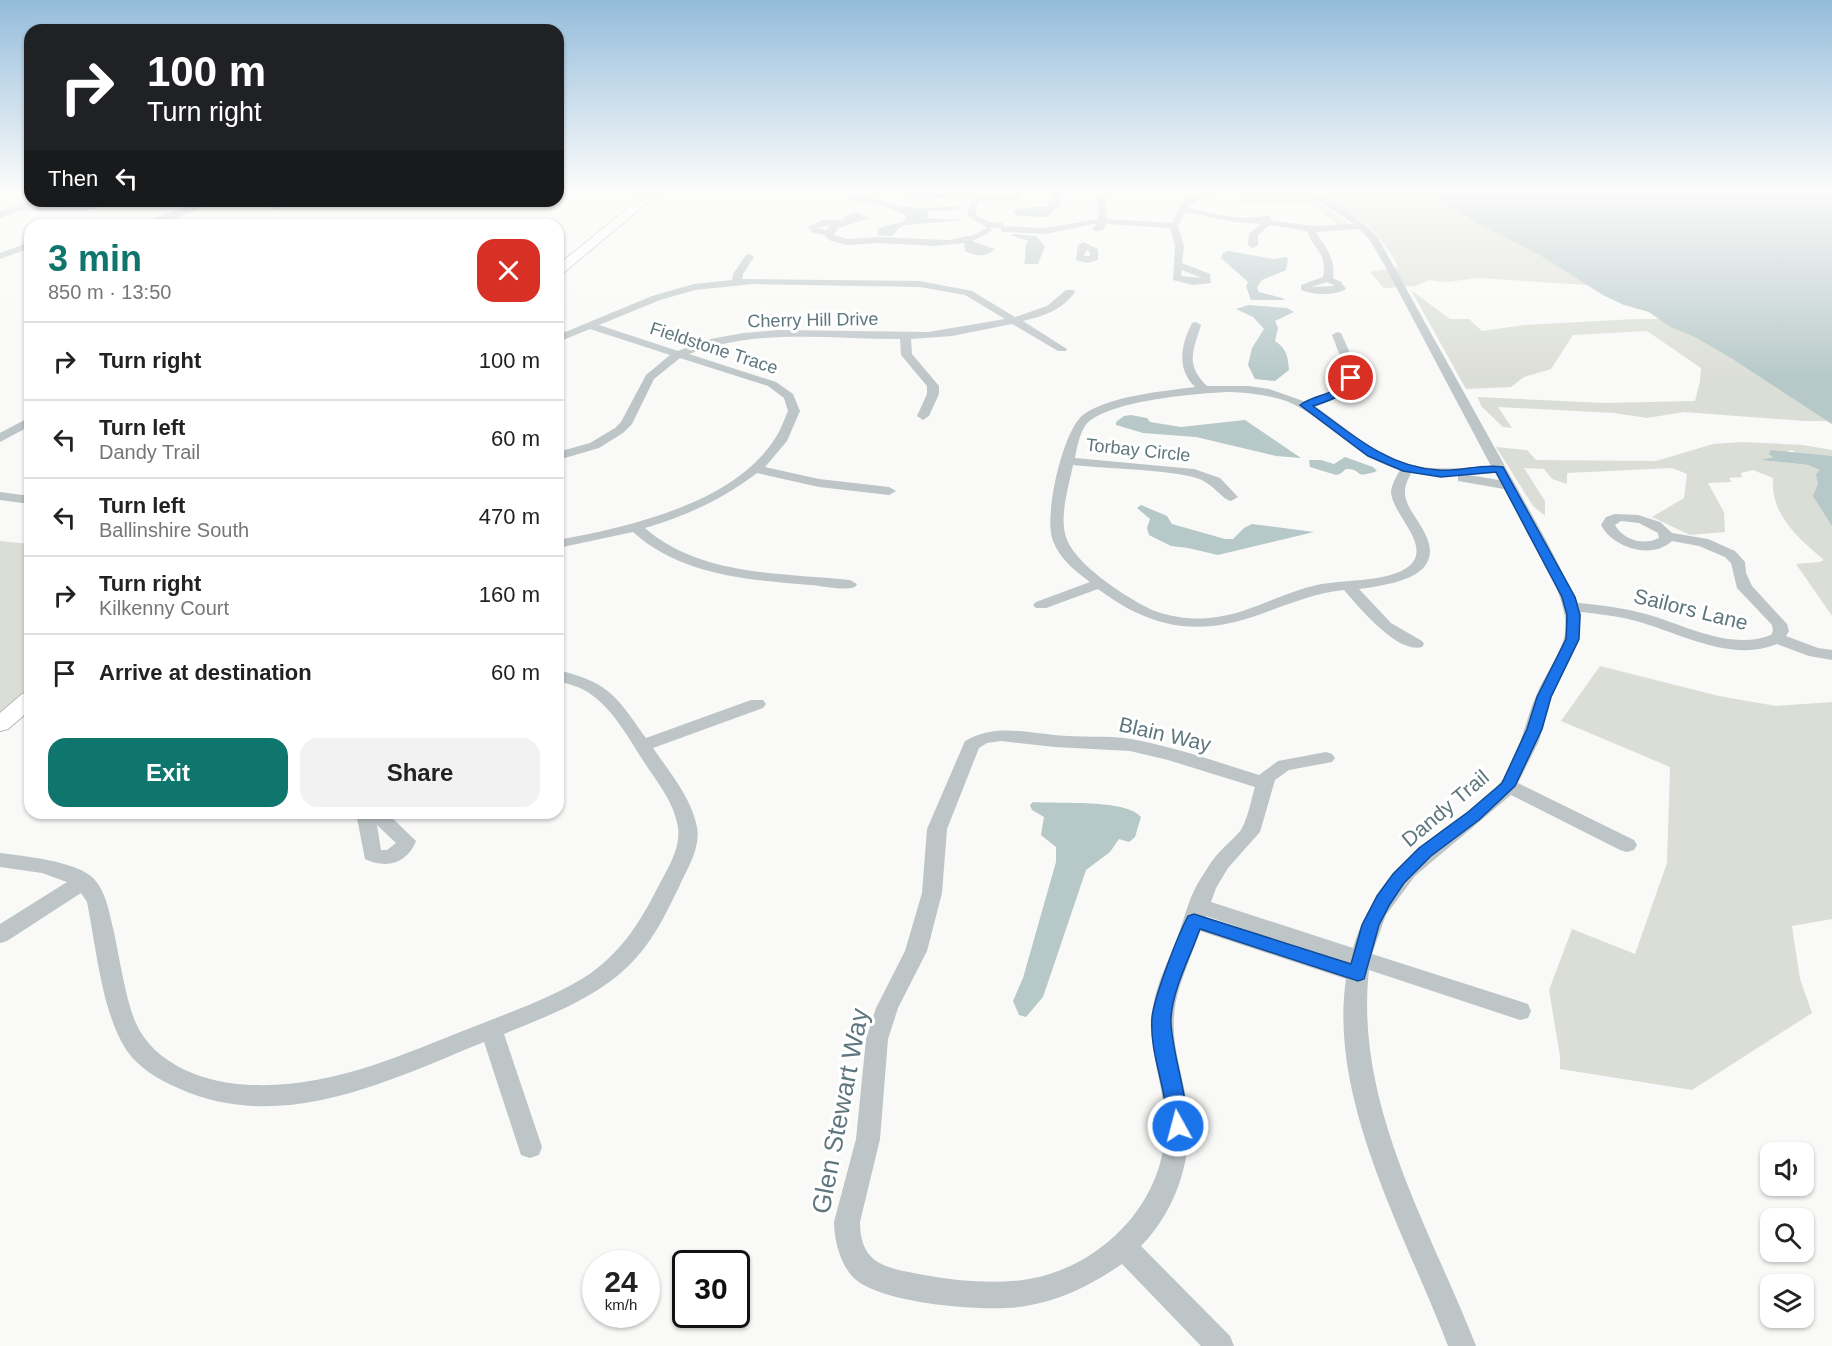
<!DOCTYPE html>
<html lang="en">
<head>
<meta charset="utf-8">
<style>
  :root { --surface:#fff; --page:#f2f2f2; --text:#222; --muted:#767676; --line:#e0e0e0; --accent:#0f766e }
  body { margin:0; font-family:Helvetica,sans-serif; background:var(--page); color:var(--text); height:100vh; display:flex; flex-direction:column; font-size:22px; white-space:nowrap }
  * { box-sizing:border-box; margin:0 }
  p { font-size:20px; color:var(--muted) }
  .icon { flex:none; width:33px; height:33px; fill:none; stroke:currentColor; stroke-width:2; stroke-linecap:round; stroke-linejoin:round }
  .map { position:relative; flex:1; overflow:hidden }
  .sheet { position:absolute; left:24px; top:219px; width:540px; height:600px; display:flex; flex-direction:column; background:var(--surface); border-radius:18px; box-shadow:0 2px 4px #0004 }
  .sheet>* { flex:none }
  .banner { position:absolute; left:24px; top:24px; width:540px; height:183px; border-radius:18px; box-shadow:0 2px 4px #0004; background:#202124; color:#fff; overflow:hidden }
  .buttons { position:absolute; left:1760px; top:1142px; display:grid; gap:12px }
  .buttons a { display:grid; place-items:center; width:54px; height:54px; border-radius:12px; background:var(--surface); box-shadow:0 2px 4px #0004; font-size:30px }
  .speed { position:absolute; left:582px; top:1250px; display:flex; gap:12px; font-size:30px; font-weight:700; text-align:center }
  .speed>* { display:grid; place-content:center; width:78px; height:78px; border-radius:50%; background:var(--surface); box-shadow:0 2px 4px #0004; line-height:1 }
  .speed small { font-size:15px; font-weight:400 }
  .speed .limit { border:3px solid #111; border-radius:9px; background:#fff; color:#111 }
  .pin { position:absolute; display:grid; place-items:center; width:51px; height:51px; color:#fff; margin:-26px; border:3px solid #fff; border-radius:50%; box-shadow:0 2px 6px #0007 }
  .me { position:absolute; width:66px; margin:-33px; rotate:353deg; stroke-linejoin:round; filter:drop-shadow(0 0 4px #0008) }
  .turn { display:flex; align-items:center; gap:21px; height:126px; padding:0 24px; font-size:27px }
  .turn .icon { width:78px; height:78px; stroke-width:2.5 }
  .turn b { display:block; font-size:42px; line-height:51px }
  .then { display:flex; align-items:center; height:57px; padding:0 24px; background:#0003; gap:12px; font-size:22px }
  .round { display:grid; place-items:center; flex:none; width:63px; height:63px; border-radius:18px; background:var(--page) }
  .headline { display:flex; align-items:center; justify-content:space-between; height:102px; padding:0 24px }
  h1 { font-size:36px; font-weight:800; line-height:45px; color:var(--accent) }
  .button { display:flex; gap:12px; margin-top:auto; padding:12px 24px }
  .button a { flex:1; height:69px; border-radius:18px; background:var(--accent); color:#fff; font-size:24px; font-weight:800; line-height:69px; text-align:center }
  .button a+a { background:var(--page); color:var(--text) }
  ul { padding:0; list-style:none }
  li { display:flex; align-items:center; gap:18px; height:78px; padding:0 24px; border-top:2px solid var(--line) }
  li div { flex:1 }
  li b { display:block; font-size:22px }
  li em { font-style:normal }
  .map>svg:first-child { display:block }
  .green { fill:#dbded6; fill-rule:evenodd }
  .water { fill:#b6c8c8 }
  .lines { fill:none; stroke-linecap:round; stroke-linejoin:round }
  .major-casing { stroke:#b3bbbe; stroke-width:2 }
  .minor { fill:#bdc5c7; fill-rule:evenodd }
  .major { fill:#fff; fill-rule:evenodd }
  .route { fill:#1a73e8; stroke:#114b97; stroke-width:1.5 }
  .labels { text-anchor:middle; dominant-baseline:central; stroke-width:6; stroke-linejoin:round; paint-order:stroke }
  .far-street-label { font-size:18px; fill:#5e767d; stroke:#fff }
  .street-label { font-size:21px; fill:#5e767d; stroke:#fff }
  .near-street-label { font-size:26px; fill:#5e767d; stroke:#fff }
</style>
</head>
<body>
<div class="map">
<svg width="1832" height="1346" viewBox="0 0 1832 1346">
  <rect width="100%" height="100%" fill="#f9f9f7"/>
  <g class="green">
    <polygon points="1252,191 1302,191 1349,224 1339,226 1308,202 1247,206 1238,199 1253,196"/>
    <path d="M 1318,191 L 1832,191 L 1832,424 L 1827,421 L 1804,421 L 1684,412 L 1647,418 L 1614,413 L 1498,407 L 1512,428 L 1503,427 L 1481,406 L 1478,397 L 1605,403 L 1695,401 L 1700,381 L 1701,368 L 1647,331 L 1573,335 L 1551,369 L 1524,377 L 1511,387 L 1466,389 L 1411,290 L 1450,319 L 1469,319 L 1482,331 L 1524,325 L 1636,319 L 1659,319 L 1670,327 L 1686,332 L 1649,312 L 1605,296 L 1586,285 L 1478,278 L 1446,282 L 1429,280 L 1416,286 L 1384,288 L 1370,272 L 1398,267 C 1381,230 1350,212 1318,191 Z"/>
    <path d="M 1742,442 L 1803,445 L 1832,450 L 1832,616 L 1796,564 L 1819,562 L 1824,560 C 1798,538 1770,514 1773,478 L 1753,470 L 1741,473 L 1742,477 L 1729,478 L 1732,482 L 1708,483 L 1724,512 L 1725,532 L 1690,535 L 1652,517 L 1684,498 L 1687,474 L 1672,468 L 1567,473 L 1567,484 L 1552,479 L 1544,469 L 1524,468 L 1545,501 L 1545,516 L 1533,506 L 1496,447 L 1527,450 L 1536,460 L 1656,461 L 1713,444 ZM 1792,450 L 1818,468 L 1807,465 L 1763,460 Z"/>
    <polygon points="0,541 30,544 30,697 0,722"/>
    <polygon points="1600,666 1719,696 1776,706 1832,702 1832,919 1792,926 1800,979 1812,1013 1692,1090 1560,1069 1560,1056 1549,990 1572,929 1635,954 1667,863 1670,767 1561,721"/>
  </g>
  <g class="water">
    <polygon points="1052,191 1061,194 1061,206 1053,210 1048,217 1018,216 1014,212 1015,209 1048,206 1053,194"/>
    <polygon points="1424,191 1832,191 1832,424 1731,358 1695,337 1670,327 1649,312 1624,305 1605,296 1538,254 1479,224"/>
    <path d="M 856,195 C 864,194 890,204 901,206 C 920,209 944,208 963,205 L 958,210 L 928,211 L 928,218 L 965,220 L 906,225 L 899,228 L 892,236 L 877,235 L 879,228 L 905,221 L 906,215 L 878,204 L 849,200 Z"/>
    <path d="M 1013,234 L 1036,236 L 1045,246 L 1038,264 L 1024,264 C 1027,257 1023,248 1028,241 L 1011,235 Z"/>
    <polygon points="1228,251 1274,259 1286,257 1288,259 1286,270 1262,280 1257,287 1259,292 1282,298 1285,300 1251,300 1246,286 1248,282 1221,258 1223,253"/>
    <path d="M 1248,305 L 1287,308 L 1294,312 L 1275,321 L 1278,328 L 1275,341 C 1287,349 1288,357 1289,370 L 1275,381 L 1255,379 L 1248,365 L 1252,348 L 1264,329 L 1253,317 L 1236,309 Z"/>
    <polygon points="1131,415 1147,418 1150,422 1181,427 1245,420 1301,458 1276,456 1196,437 1143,433 1116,425 1116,422 1124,416"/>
    <polygon points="1771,450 1832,456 1832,526 1813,496 1818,484 1816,474 1820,470 1808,465 1761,460 1773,457 1769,454"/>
    <path d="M 1345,457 L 1373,467 L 1377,471 C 1351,480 1365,469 1346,469 L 1340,474 L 1336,475 L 1310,467 L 1309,460 L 1321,460 L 1334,464 Z"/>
    <polygon points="1141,505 1167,516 1172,524 1225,539 1233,539 1244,528 1252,524 1314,532 1218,555 1188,548 1171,546 1149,535 1147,528 1150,519 1137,508"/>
    <path d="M 1033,802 C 1056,804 1127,799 1141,817 L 1135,837 L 1129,842 L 1119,839 L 1110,852 L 1086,870 L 1043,997 L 1026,1017 L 1019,1015 L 1013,1001 L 1023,978 L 1056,862 L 1056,847 L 1041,835 L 1044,817 L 1032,810 L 1030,805 Z"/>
  </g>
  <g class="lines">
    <defs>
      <g id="major">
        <polygon points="649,191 661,191 562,274 558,275 558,265"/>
        <polygon points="30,692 30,710 8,729 0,731 0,713 22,694"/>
      </g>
    </defs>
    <use href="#major" class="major-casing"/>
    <g class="minor">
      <path d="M 911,191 L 927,194 L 972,191 L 977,196 L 1010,196 L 1013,192 L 1019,192 L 1020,198 L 1011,201 L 980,201 L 975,211 L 977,216 L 989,222 L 1003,223 L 1003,226 L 1046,228 L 1098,219 L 1097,191 L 1105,191 L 1107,219 L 1172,223 C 1176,217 1177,212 1179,207 C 1185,193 1206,191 1218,191 L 1199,199 L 1188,208 C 1212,212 1244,223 1267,215 L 1270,216 L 1270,220 L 1313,226 L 1354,224 L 1303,191 C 1325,191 1364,222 1378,238 L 1546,540 L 1578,603 C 1601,605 1624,608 1646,614 C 1685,625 1731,651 1771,635 L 1773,631 L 1772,625 L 1737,588 L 1731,563 L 1725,557 L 1699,546 L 1672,541 C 1652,560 1613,548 1601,525 L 1606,517 L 1615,514 L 1638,515 L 1660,522 L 1672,533 L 1708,539 L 1735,551 L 1745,562 L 1746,573 L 1752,586 L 1787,624 L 1789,631 L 1786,636 L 1818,648 L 1832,650 L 1832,660 L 1809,656 L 1777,644 C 1731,663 1680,633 1636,621 C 1618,616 1599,614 1581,612 L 1579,641 L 1552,696 L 1539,741 L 1518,783 L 1634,840 L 1637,845 L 1634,850 L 1627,852 L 1620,850 L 1511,795 L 1415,876 L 1386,915 L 1372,954 L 1528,1004 L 1531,1011 L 1528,1018 L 1520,1020 L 1369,970 C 1354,1103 1429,1226 1476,1346 L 1448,1346 C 1406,1235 1328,1101 1346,979 L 1200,931 C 1191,959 1175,989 1174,1018 C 1172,1046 1182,1072 1186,1099 C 1196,1150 1178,1209 1141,1246 L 1230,1336 L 1234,1346 L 1201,1346 L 1122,1264 C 1093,1284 1062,1300 1026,1306 C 990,1313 878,1304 853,1277 C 840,1264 834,1239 834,1222 L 856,1139 L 866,1039 L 876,1008 L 905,951 L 922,893 L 927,829 L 965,741 C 994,724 1022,732 1054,735 C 1079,738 1106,735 1131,739 C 1175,747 1217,762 1259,775 L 1278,761 L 1326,752 L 1332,754 L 1335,758 L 1332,762 L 1289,770 L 1275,780 L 1260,832 L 1228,868 L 1216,888 L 1211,902 L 1353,948 C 1368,896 1404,859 1446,827 C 1464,814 1485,802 1499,784 C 1520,759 1523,725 1536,696 C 1544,675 1560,657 1565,634 C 1572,597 1522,523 1504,489 L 1458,481 L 1458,476 L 1411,473 C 1409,478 1405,484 1405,491 C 1404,504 1416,517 1422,528 C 1451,576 1394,584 1359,589 L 1391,623 L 1422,641 L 1424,644 L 1422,647 C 1397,654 1359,607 1344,590 C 1315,593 1289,604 1261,614 C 1199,637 1151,629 1098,589 L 1046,608 L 1036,608 L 1033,605 L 1036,602 L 1090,582 C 1075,571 1060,559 1053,541 C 1043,517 1063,430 1083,415 C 1108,396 1164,391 1195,387 C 1176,368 1181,345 1192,323 L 1196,322 L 1201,325 C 1193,351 1185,365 1207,386 L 1249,386 L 1269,389 L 1306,402 L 1331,393 L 1344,380 L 1345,369 L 1332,335 L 1337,332 L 1341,333 L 1357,369 L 1356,381 L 1339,397 L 1315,407 C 1337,420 1356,439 1378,452 C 1412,473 1454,469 1491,466 L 1385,266 L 1369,239 L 1359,229 L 1316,232 C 1325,247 1336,258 1333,278 L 1341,282 L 1346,289 C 1335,296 1314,295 1301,290 L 1301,285 L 1323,277 C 1328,251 1311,248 1307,231 L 1270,225 L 1258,235 L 1258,245 L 1253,248 L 1248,245 L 1249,234 L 1261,224 L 1233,222 L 1186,212 L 1178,226 L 1184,246 L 1182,263 L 1210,274 L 1211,283 L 1193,285 L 1173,280 L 1175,246 L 1170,228 L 1106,224 L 1104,229 L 1096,232 L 1092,229 L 1097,224 L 1093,224 L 1046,234 L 1004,232 L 1001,231 L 1001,228 L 989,228 L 992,230 L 991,232 L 972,241 L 995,249 C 986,258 975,256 965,251 L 964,243 L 935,246 L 879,243 L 847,245 L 831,241 L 824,235 L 813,233 L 808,227 L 822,220 L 843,220 L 845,216 L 856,212 L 870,218 L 838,228 L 834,235 L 847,239 L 879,237 L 949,240 L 973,235 L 987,228 L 969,217 L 967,211 L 972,200 L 965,194 C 945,197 919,205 901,192 ZM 831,225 L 826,230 L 818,228 ZM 1182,270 L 1202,278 L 1203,278 L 1181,276 ZM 1327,282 L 1335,286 L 1311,287 ZM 1229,392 C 1251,393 1273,395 1293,404 C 1331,423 1358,458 1400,470 C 1396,477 1392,484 1391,491 C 1391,513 1428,541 1413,562 C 1397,583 1342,579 1317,585 C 1280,593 1247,615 1209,618 C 1191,620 1172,617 1155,611 C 1129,600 1074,564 1066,537 C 1059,516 1069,486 1073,465 C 1111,469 1158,469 1193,477 C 1212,481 1221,499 1231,501 L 1238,497 L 1220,478 L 1194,469 L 1075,458 C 1077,448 1079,435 1085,426 C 1102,401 1199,393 1229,392 ZM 1495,473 L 1499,480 L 1469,475 ZM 1621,521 L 1639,523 L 1658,533 L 1659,538 C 1644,546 1623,540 1615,525 ZM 1001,741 L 1055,747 L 1130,751 L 1168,760 L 1255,787 C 1251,800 1248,818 1241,830 C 1234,839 1223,847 1216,856 C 1209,864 1204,874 1198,883 C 1188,900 1183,923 1176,942 C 1168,961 1158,981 1154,1001 C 1144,1045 1167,1088 1165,1132 C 1162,1207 1097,1270 1023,1280 C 990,1284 957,1281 924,1275 C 888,1268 860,1266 860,1222 L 880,1139 L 888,1039 L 898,1008 L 927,951 L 942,893 L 947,829 L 979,748 L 987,743 ZM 1206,916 L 1271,938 L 1206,917 Z"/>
      <path d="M 111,201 L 124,201 L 110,206 L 82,211 L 19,211 L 0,218 L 0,212 L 29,201 L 33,204 L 31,206 C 57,208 85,208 111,201 Z"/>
      <path d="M 201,201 L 213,201 C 195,214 156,225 134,225 Z"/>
      <polygon points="237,201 260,201 282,206 278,209"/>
      <polygon points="30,242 30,248 0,259 0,253"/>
      <path d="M 1083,242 L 1098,249 L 1098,260 L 1087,263 L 1076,260 L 1078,245 ZM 1086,250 L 1090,252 L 1090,256 L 1084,256 Z"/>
      <path d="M 749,254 L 754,257 L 743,274 L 742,279 L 920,281 L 972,291 L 1015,317 L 1047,306 L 1066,290 L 1074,290 L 1075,292 C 1062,310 1044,316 1023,321 L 1067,349 L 1066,351 L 1058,351 L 1012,324 L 952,336 L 911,339 L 912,354 L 939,386 L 939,394 L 929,416 L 923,420 L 917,416 L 927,394 L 927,386 L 901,355 L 900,339 C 829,339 757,328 689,354 L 776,382 L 793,394 L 800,411 L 787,441 L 765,467 L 819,479 L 889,487 L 896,491 L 889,495 L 819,487 L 757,473 C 723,499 686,516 645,528 C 699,576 782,573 850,580 L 857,584 L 855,587 C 842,591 824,586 810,585 C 748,580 680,575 633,532 L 558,548 L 558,540 C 628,527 732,504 774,440 C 780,432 784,420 788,411 L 784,398 L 768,386 L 680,358 L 654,379 L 632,424 L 623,433 L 599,448 L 558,460 L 558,452 L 590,443 L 615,428 L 621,422 L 646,375 L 670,355 L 590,329 L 558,342 L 558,335 L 652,296 L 694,284 L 732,280 L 733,274 L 746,255 ZM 752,284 L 920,287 L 965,295 L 1005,319 L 928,332 L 779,330 L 743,333 L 705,340 L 678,351 L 599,325 L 660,300 L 695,290 Z"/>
      <polygon points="30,417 30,426 0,442 0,433"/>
      <polygon points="0,492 30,496 30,504 0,500"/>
      <path d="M 558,670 C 610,683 616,696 646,738 L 751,700 L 763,700 L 766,704 L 763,708 L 653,748 C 670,773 691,797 697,827 C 701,848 687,869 679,887 C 669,907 659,929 645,947 C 611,993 555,1013 504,1034 L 542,1147 L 539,1155 L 530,1158 L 521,1155 L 484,1042 C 388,1081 281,1135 178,1088 C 159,1080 139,1068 127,1051 C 102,1014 96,946 87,902 L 81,893 L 7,941 L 0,943 L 0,924 L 67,882 L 42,873 L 0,867 L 0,853 C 24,856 74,861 92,877 C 105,889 109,910 113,928 C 119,954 125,997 135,1021 C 153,1065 207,1084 252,1085 C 332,1088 401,1055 473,1027 C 513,1011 555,997 591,973 C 623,950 642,919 659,885 C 668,868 681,848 678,827 C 674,804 661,787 648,768 C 631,743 615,710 589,693 C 581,687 568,684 558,681 Z"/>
      <path d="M 356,813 L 387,813 L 416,841 C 407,864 386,869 365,859 ZM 377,825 L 396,843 L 387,850 L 381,850 Z"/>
    </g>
    <use href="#major" class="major"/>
  </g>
  <linearGradient id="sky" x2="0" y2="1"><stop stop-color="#94bcdb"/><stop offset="0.5" stop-color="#fcfcfb"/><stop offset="1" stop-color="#fcfcfb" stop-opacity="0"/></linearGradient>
  <rect width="1832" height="380" fill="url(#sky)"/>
  <path class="route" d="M 1348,376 L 1356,378 C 1346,396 1331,400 1313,406 C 1351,434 1388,467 1438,470 C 1459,472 1482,463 1503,467 L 1575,597 L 1580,615 L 1579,639 L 1551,697 L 1542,729 L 1515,786 L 1479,820 L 1431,856 L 1404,883 L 1390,904 L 1379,925 L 1364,979 L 1358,981 L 1200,929 C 1190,957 1173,988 1171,1018 C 1169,1047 1194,1112 1185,1132 L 1178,1135 L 1171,1132 C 1165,1119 1166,1104 1163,1091 C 1158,1067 1150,1042 1152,1017 C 1155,995 1177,937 1188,916 L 1194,914 L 1351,964 L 1362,925 L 1377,896 L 1393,874 L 1419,848 L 1468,812 L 1502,783 L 1527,729 L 1537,697 L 1566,639 L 1567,615 L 1562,597 L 1496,472 L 1441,477 L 1403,471 L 1368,456 L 1300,405 C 1318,392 1334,398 1348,376 Z"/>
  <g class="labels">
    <g class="far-street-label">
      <text transform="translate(813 320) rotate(-1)">Cherry Hill Drive</text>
      <text transform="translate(714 348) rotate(18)">Fieldstone Trace</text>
      <text transform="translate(1138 450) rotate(6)">Torbay Circle</text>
    </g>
    <g class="street-label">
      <text transform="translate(1691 609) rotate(14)">Sailors Lane</text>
      <text transform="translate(1165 734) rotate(13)">Blain Way</text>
      <text transform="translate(1445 808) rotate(-40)">Dandy Trail</text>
    </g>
    <g class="near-street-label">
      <text transform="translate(840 1111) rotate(-79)">Glen Stewart Way</text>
    </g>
  </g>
</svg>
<div class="buttons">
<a><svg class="icon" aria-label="sound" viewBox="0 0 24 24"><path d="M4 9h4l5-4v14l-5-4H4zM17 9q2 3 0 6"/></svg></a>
<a><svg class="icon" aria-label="search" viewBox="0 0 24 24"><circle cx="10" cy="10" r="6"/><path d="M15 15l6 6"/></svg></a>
<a><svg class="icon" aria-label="layers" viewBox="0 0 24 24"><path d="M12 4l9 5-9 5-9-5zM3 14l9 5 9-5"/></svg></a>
</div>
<div class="speed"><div>24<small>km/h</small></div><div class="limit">30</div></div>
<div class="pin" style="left:1351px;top:378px;background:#d93025"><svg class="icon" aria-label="arrive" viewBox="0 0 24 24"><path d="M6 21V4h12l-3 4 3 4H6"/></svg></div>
<svg class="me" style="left:1178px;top:1126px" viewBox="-20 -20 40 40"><circle r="17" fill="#1a73e8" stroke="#fff" stroke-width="3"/><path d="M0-11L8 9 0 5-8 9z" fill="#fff"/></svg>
<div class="banner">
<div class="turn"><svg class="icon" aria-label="right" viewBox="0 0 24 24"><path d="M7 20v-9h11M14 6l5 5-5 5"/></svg><div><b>100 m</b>Turn right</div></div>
<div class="then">Then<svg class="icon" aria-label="left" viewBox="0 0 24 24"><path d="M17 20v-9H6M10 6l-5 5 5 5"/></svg></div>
</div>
<section class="sheet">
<div class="headline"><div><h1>3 min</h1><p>850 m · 13:50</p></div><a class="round" style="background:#d93025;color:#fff"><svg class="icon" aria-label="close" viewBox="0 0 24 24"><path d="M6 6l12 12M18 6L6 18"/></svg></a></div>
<ul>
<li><svg class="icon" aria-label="right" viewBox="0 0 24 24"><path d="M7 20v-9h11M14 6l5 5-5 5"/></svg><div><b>Turn right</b></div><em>100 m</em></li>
<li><svg class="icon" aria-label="left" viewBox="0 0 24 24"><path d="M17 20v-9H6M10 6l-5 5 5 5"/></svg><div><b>Turn left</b><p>Dandy Trail</p></div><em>60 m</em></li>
<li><svg class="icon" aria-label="left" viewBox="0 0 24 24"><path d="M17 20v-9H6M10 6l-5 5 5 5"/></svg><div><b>Turn left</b><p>Ballinshire South</p></div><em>470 m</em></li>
<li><svg class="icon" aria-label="right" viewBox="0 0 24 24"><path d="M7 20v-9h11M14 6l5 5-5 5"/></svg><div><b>Turn right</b><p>Kilkenny Court</p></div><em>160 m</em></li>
<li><svg class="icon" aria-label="arrive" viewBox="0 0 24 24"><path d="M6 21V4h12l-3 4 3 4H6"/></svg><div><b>Arrive at destination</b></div><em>60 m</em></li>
</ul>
<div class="button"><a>Exit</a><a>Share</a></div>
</section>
</div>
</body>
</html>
